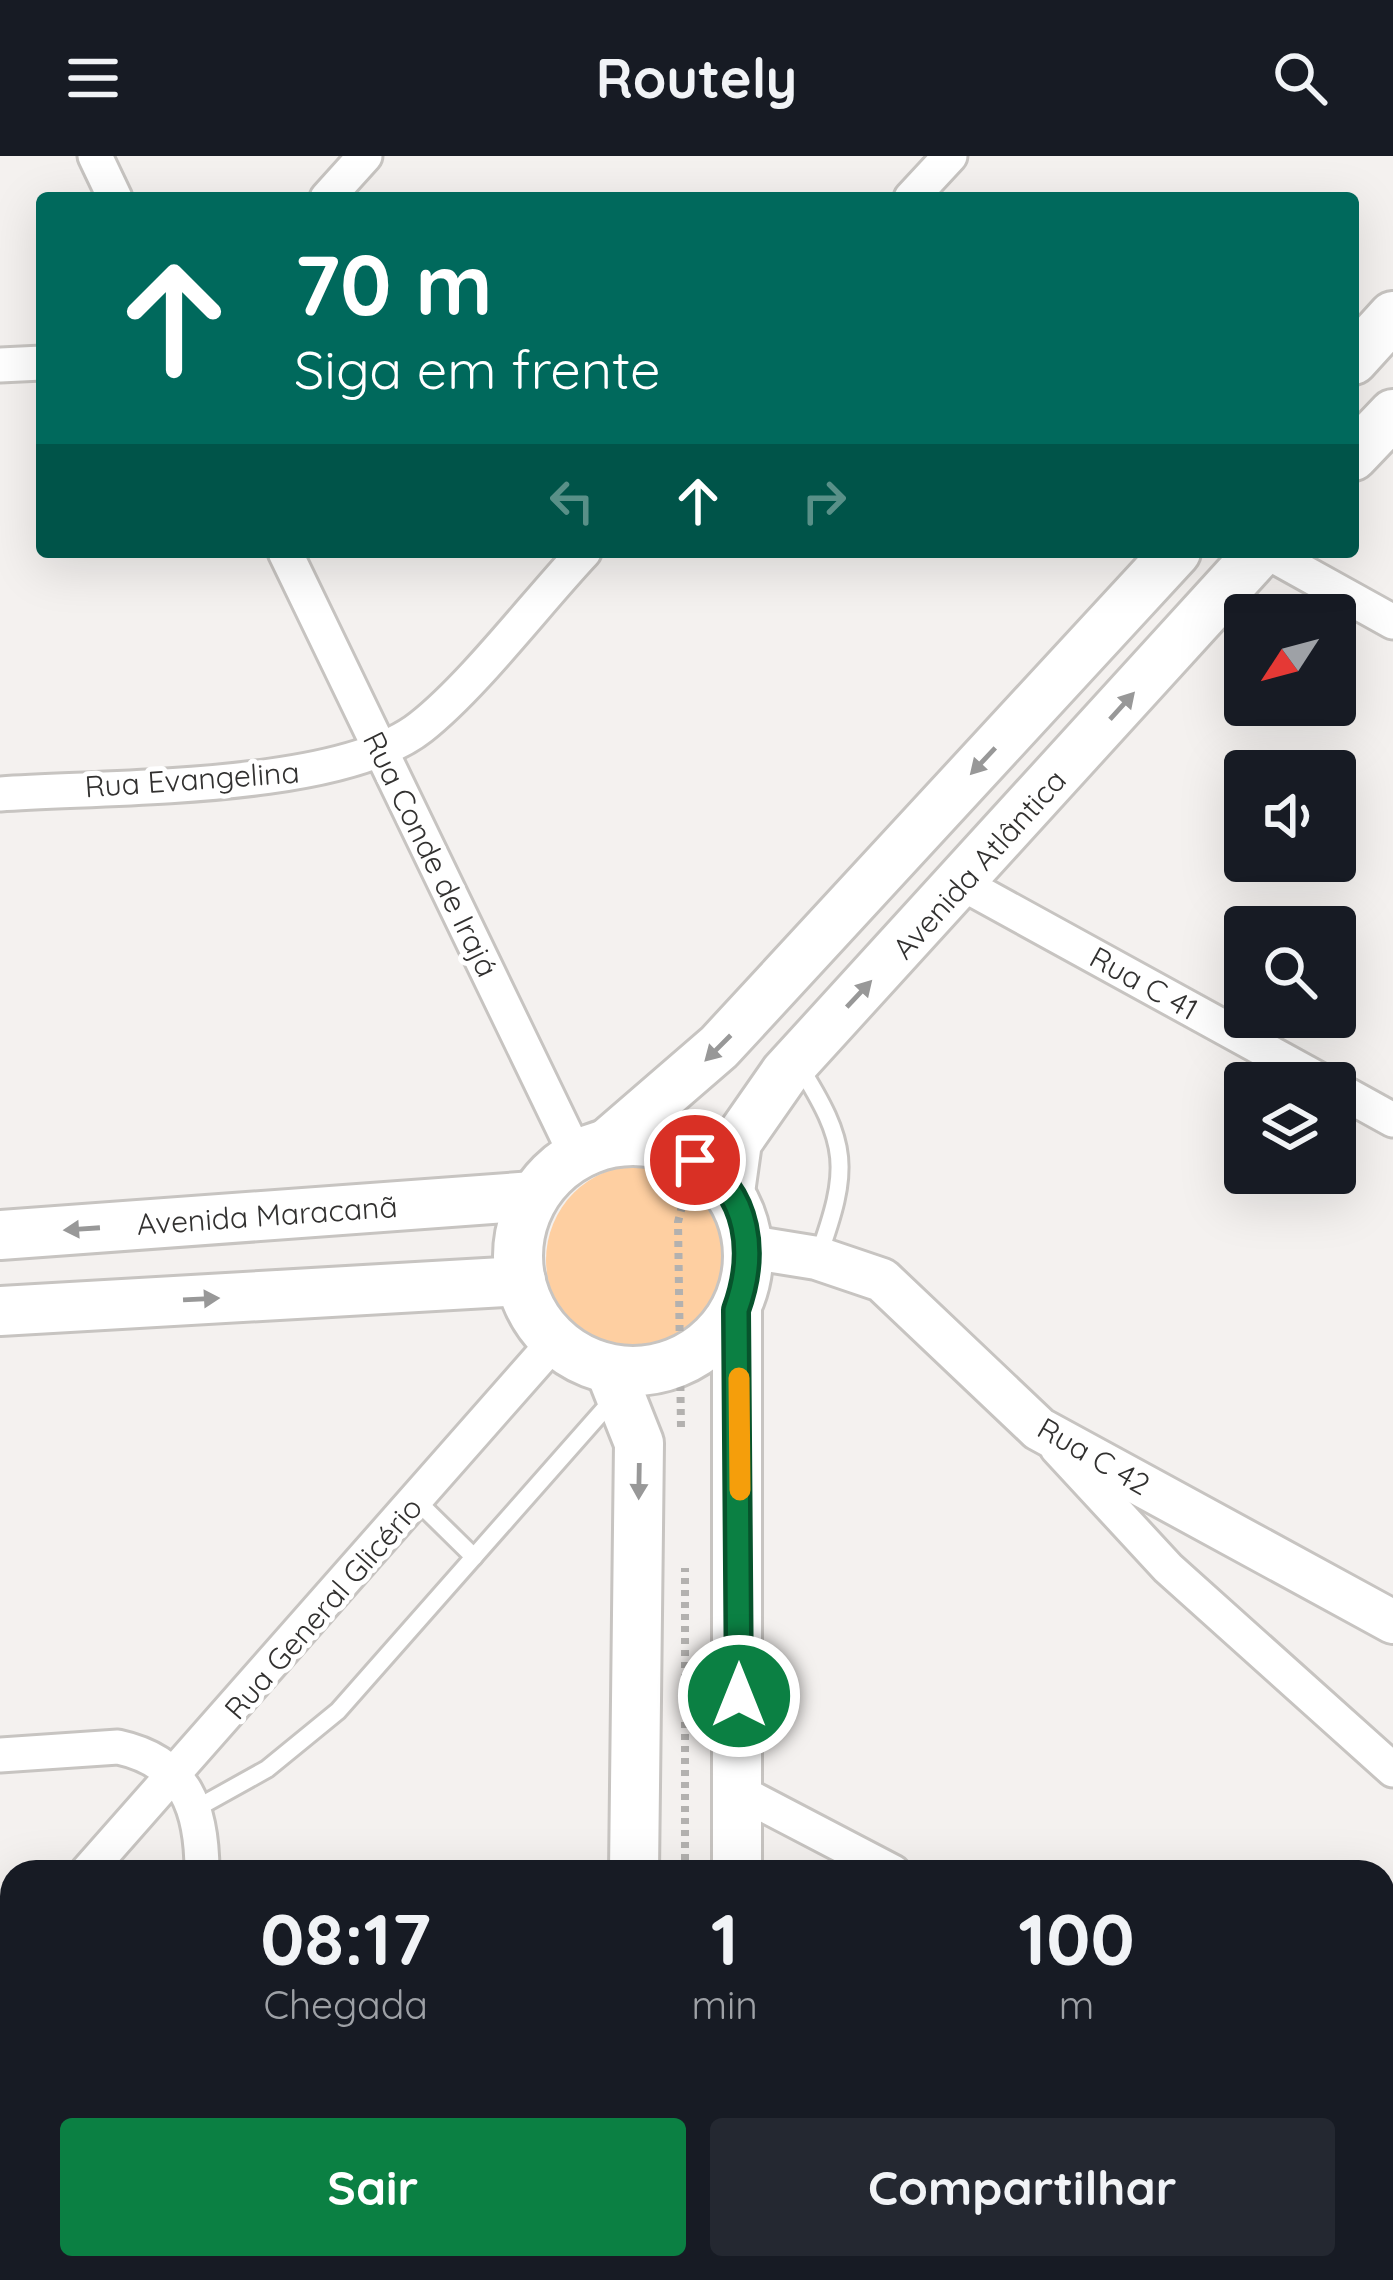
<!DOCTYPE html>
<html lang="pt">
<head>
<meta charset="utf-8">
<style>
  :root { --surface:#171b24; --page:#242831; --text:#f1f3f6; --muted:#9ea1a6; --accent:#0b8043 }
  body { margin:0; font-family:Quicksand,sans-serif; background:var(--page); color:var(--text); height:100vh; display:flex; flex-direction:column; font-size:45px; white-space:nowrap }
  * { box-sizing:border-box; margin:0 }
  p { font-size:39px; color:var(--muted) }
  .icon { flex:none; width:66px; height:66px; fill:none; stroke:currentColor; stroke-width:2; stroke-linecap:round; stroke-linejoin:round }
  .map { position:relative; flex:1; overflow:hidden }
  .panel { position:absolute; left:0px; top:1704px; width:1395px; height:420px; display:flex; flex-direction:column; background:var(--surface); border-radius:36px 36px 0 0; box-shadow:0 12px 48px #0002 }
  .panel>* { flex:none }
  .hud { position:absolute; left:36px; top:36px; width:1323px; height:366px; border-radius:12px; box-shadow:0 12px 48px #0002; background:#00695c; color:#fff; overflow:hidden }
  .needle { width:78px; rotate:234deg }
  .fabs { position:absolute; left:1224px; top:438px; display:grid; gap:24px }
  .fabs a { display:grid; place-items:center; width:132px; height:132px; border-radius:12px; background:var(--surface); box-shadow:0 12px 48px #0002; font-size:60px }
  .pin { position:absolute; display:grid; place-items:center; width:102px; height:102px; color:#fff; margin:-51px; border:6px solid #fff; border-radius:50%; box-shadow:0 3px 12px #0007 }
  .me { position:absolute; width:132px; margin:-66px; rotate:0deg; stroke-linejoin:round; filter:drop-shadow(0 0 9px #0008) }
  .turn { display:flex; align-items:center; gap:42px; height:252px; padding:0 60px; font-size:54px }
  .turn .icon { width:156px; height:156px; stroke-width:2.5 }
  .turn b { display:block; font-size:84px; line-height:102px }
  .lanes { display:flex; align-items:center; height:114px; padding:0 60px; background:#0003; justify-content:center; gap:60px; direction:ltr }
  .lanes .off { opacity:.35 }
  .eta { display:flex; justify-content:space-evenly; align-items:center; height:204px; text-align:center }
  .eta b { font-size:72px; font-weight:800; line-height:84px }
  .button { display:flex; gap:24px; margin-top:auto; padding:24px 60px }
  .button a { flex:1; height:138px; border-radius:12px; background:var(--accent); color:#fff; font-size:48px; font-weight:800; line-height:138px; text-align:center }
  .button a+a { background:var(--page); color:var(--text) }
  header { display:flex; justify-content:space-between; align-items:center; height:156px; padding:0 60px; background:var(--surface); font-size:54px; font-weight:800 }
  .map>svg:first-child { display:block }
  .green { fill:#fecfa1 }
  .lines { fill:none; stroke-linecap:round; stroke-linejoin:round }
  .service-casing { stroke:#c7c4c1; stroke-width:22 }
  .minor-casing { stroke:#c7c4c1; stroke-width:39 }
  .tertiary-casing { stroke:#c7c4c1; stroke-width:48 }
  .secondary-casing { stroke:#c7c4c1; stroke-width:54 }
  .path { stroke:#b3b1af; stroke-width:8; stroke-dasharray:6 6; stroke-linecap:butt }
  .service { stroke:#fff; stroke-width:16 }
  .minor { stroke:#fff; stroke-width:33 }
  .tertiary { stroke:#fff; stroke-width:42 }
  .secondary { stroke:#fff; stroke-width:48 }
  .oneway { fill:#989898 }
  .route-casing { stroke:#07532c; stroke-width:30 }
  .route { stroke:#0b8043; stroke-width:21 }
  .slow { stroke:#f59e0b; stroke-width:21 }
  .labels { text-anchor:middle; dominant-baseline:central; stroke-width:10; stroke-linejoin:round; paint-order:stroke }
  .street-label { font-size:30px; fill:#323130; stroke:#fff }
</style>
</head>
<body>
<header><svg class="icon" aria-label="menu" viewBox="0 0 24 24"><path d="M4 6h16M4 12h16M4 18h16"/></svg>Routely<svg class="icon" aria-label="search" viewBox="0 0 24 24"><circle cx="10" cy="10" r="6"/><path d="M15 15l6 6"/></svg></header>
<div class="map">
<svg width="1393" height="2124" viewBox="0 0 1393 2124">
  <rect width="100%" height="100%" fill="#f4f1ef"/>
  <circle class="green" cx="641" cy="1104" r="95"/>
  <g class="lines">
    <defs>
      <g id="service">
        <path d="M 798,908 C 849,989 850,1012 818,1101"/>
        <polyline points="416,1344 474,1401"/>
        <polyline points="197,1652 267,1613 338,1555 615,1241"/>
      </g>
      <g id="minor">
        <polyline points="95,0 115,42"/>
        <polyline points="327,42 365,0"/>
        <polyline points="911,42 950,0"/>
        <polyline points="0,209 42,207"/>
        <polyline points="285,396 576,999"/>
        <polyline points="1267,396 1393,466"/>
        <path d="M 0,638 C 108,630 339,636 421,571 C 474,529 536,447 584,396"/>
        <polyline points="963,728 1325,927"/>
        <polyline points="1335,932 1393,964"/>
        <polyline points="1057,1292 1168,1412 1393,1614"/>
        <path d="M 0,1599 L 118,1591 C 187,1606 202,1654 202,1716"/>
        <polyline points="738,1635 893,1716"/>
        <polyline points="87,1716 555,1185"/>
        <polyline points="0,1810 12,1797"/>
        <polyline points="1383,1970 1393,1975"/>
        <polyline points="202,2112 202,2124"/>
      </g>
      <polyline id="tertiary" points="749,1091 817,1102 882,1124 1039,1273 1393,1466"/>
      <g id="secondary">
        <polyline points="1353,204 1393,160"/>
        <polyline points="1353,300 1393,258"/>
        <circle cx="633" cy="1100" r="115"/>
        <polyline points="608,987 719,891 1176,396"/>
        <polyline points="730,1036 737,986 785,917 1260,396"/>
        <polyline points="0,1079 534,1040"/>
        <polyline points="737,1154 737,1716"/>
        <polyline points="0,1155 521,1125"/>
        <polyline points="610,1214 639,1287 634,1716"/>
        <polyline points="630,2124 630,2112"/>
        <polyline points="734,2124 734,2112"/>
      </g>
    </defs>
    <use href="#service" class="service-casing"/>
    <use href="#minor" class="minor-casing"/>
    <use href="#tertiary" class="tertiary-casing"/>
    <use href="#secondary" class="secondary-casing"/>
    <g class="path">
      <polyline points="681,1271 678,1066 686,1035"/>
      <polyline points="685,1716 685,1412"/>
    </g>
    <use href="#service" class="service"/>
    <use href="#minor" class="minor"/>
    <use href="#tertiary" class="tertiary"/>
    <use href="#secondary" class="secondary"/>
  </g>
  <defs><path id="oneway-solid" d="M-6-.8H1V-3.2L6.5 0L1 3.2V.8H-6Z" transform="scale(3)"/></defs>
  <g class="oneway">
    <use href="#oneway-solid" transform="translate(1122 550) rotate(-48)"/>
    <use href="#oneway-solid" transform="translate(983 605) rotate(133)"/>
    <use href="#oneway-solid" transform="translate(859 838) rotate(-47)"/>
    <use href="#oneway-solid" transform="translate(718 892) rotate(135)"/>
    <use href="#oneway-solid" transform="translate(82 1073) rotate(176)"/>
    <use href="#oneway-solid" transform="translate(201 1143) rotate(-3)"/>
    <use href="#oneway-solid" transform="translate(639 1325) rotate(91)"/>
  </g>
  <g class="lines">
    <defs>
      <path id="route" d="M 695,1004 C 751,1036 756,1099 736,1154 L 739,1540"/>
    </defs>
    <use href="#route" class="route-casing"/>
    <use href="#route" class="route"/>
    <polyline class="slow" points="739,1222 740,1334"/>
  </g>
  <g class="labels">
    <g class="street-label">
      <text transform="translate(192 623) rotate(-4)">Rua Evangelina</text>
      <text transform="translate(431 698) rotate(64)">Rua Conde de Irajá</text>
      <text transform="translate(979 708) rotate(-48)">Avenida Atlântica</text>
      <text transform="translate(1144 827) rotate(29)">Rua C 41</text>
      <text transform="translate(267 1059) rotate(-4)">Avenida Maracanã</text>
      <text transform="translate(1094 1300) rotate(30)">Rua C 42</text>
      <text transform="translate(323 1452) rotate(-49)">Rua General Glicério</text>
    </g>
  </g>
</svg>
<div class="fabs">
<a><svg class="needle" viewBox="-14 -14 28 28"><path d="M0-13l5 13h-10z" fill="#e53935"/><path d="M0 13l5-13h-10z" fill="#9ea1a6"/></svg></a>
<a><svg class="icon" aria-label="sound" viewBox="0 0 24 24"><path d="M4 9h4l5-4v14l-5-4H4zM17 9q2 3 0 6"/></svg></a>
<a><svg class="icon" aria-label="search" viewBox="0 0 24 24"><circle cx="10" cy="10" r="6"/><path d="M15 15l6 6"/></svg></a>
<a><svg class="icon" aria-label="layers" viewBox="0 0 24 24"><path d="M12 4l9 5-9 5-9-5zM3 14l9 5 9-5"/></svg></a>
</div>
<div class="pin" style="left:695px;top:1004px;background:#d93025"><svg class="icon" aria-label="arrive" viewBox="0 0 24 24"><path d="M6 21V4h12l-3 4 3 4H6"/></svg></div>
<svg class="me" style="left:739px;top:1540px" viewBox="-20 -20 40 40"><circle r="17" fill="#0b8043" stroke="#fff" stroke-width="3"/><path d="M0-11L8 9 0 5-8 9z" fill="#fff"/></svg>
<div class="hud">
<div class="turn"><svg class="icon" aria-label="ahead" viewBox="0 0 24 24"><path d="M12 20V5M6 11l6-6 6 6"/></svg><div><b>70 m</b>Siga em frente</div></div>
<div class="lanes"><svg class="icon off" aria-label="left" viewBox="0 0 24 24"><path d="M17 20v-9H6M10 6l-5 5 5 5"/></svg><svg class="icon" aria-label="ahead" viewBox="0 0 24 24"><path d="M12 20V5M6 11l6-6 6 6"/></svg><svg class="icon off" aria-label="right" viewBox="0 0 24 24"><path d="M7 20v-9h11M14 6l5 5-5 5"/></svg></div>
</div>
<section class="panel">
<div class="eta">
<div><b>08:17</b><p>Chegada</p></div>
<div><b>1</b><p>min</p></div>
<div><b>100</b><p>m</p></div>
</div>
<div class="button"><a>Sair</a><a>Compartilhar</a></div>
</section>
</div>
</body>
</html>
